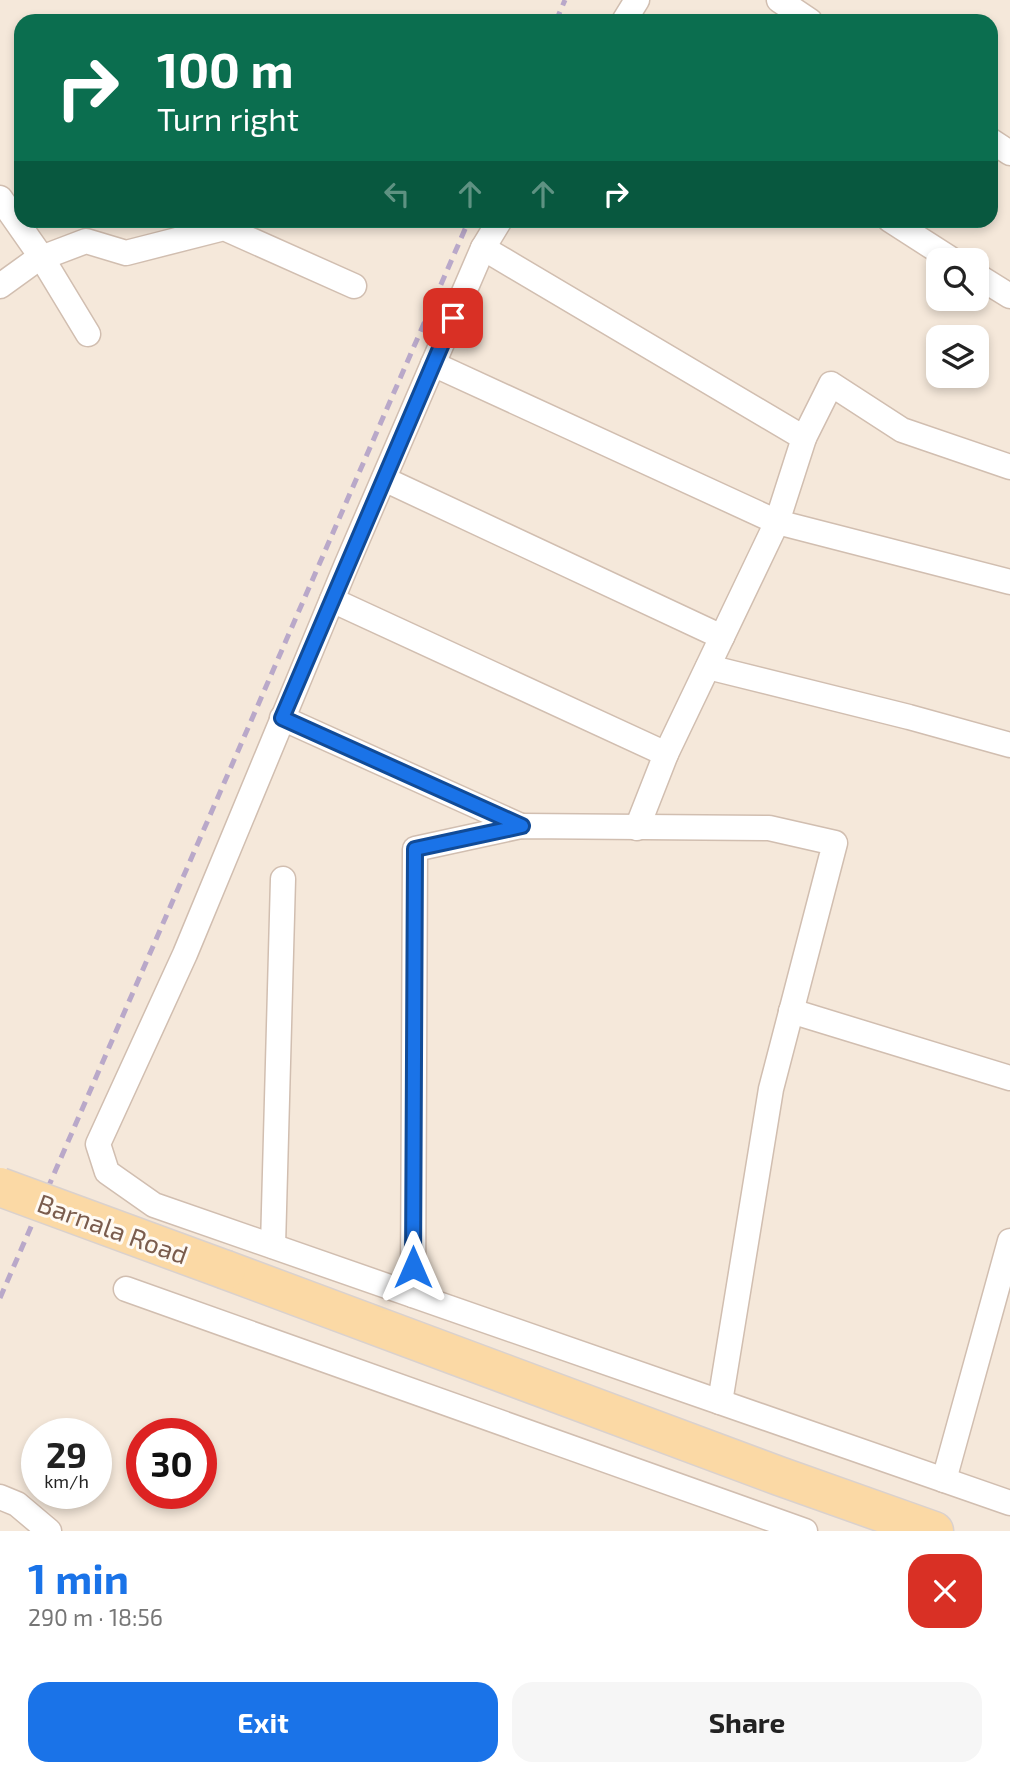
<!DOCTYPE html>
<html lang="en">
<head>
<meta charset="utf-8">
<style>
  :root { --surface:#fff; --page:#f6f6f6; --text:#222; --muted:#767676; --accent:#1a73e8 }
  body { margin:0; font-family:"Exo 2",sans-serif; background:var(--page); color:var(--text); height:100vh; display:flex; flex-direction:column; font-size:26px; white-space:nowrap }
  * { box-sizing:border-box; margin:0 }
  p { font-size:23px; color:var(--muted) }
  .icon { flex:none; width:38px; height:38px; fill:none; stroke:currentColor; stroke-width:2; stroke-linecap:round; stroke-linejoin:round }
  .map { position:relative; height:1531px; overflow:hidden }
  .panel { display:flex; flex-direction:column; background:var(--surface); flex:1 }
  .panel>* { flex:none }
  .hud { position:absolute; left:14px; top:14px; width:984px; height:214px; border-radius:21px; box-shadow:0 4px 10px #0003; background:#0b6e4f; color:#fff; overflow:hidden }
  .buttons { position:absolute; left:926px; top:248px; display:grid; gap:14px }
  .buttons a { display:grid; place-items:center; width:63px; height:63px; border-radius:14px; background:var(--surface); box-shadow:0 4px 10px #0003; font-size:35px }
  .speed { position:absolute; left:21px; top:1418px; display:flex; gap:14px; font-size:35px; font-weight:700; text-align:center }
  .speed>* { display:grid; place-content:center; width:91px; height:91px; border-radius:50%; background:var(--surface); box-shadow:0 4px 10px #0003; line-height:1 }
  .speed small { font-size:18px; font-weight:400 }
  .speed .limit { border:10px solid #d22; background:#fff; color:#111 }
  .pin { position:absolute; display:grid; place-items:center; width:60px; height:60px; color:#fff; margin:-30px; border-radius:14px; box-shadow:0 4px 10px #0006 }
  .me { position:absolute; width:77px; margin:-38px; rotate:0deg; stroke-linejoin:round; filter:drop-shadow(0 0 5px #0008) }
  .turn { display:flex; align-items:center; gap:24px; height:147px; padding:0 28px; font-size:32px }
  .turn .icon { width:91px; height:91px; stroke-width:2.5 }
  .turn b { display:block; font-size:49px; line-height:60px }
  .lanes { display:flex; align-items:center; height:66px; padding:0 28px; background:#0003; justify-content:center; gap:35px; direction:ltr }
  .lanes .off { opacity:.35 }
  .round { display:grid; place-items:center; flex:none; width:74px; height:74px; border-radius:21px; background:var(--page) }
  .head { display:flex; align-items:center; justify-content:space-between; height:119px; padding:0 28px }
  h1 { font-size:42px; font-weight:700; line-height:52px; color:var(--accent) }
  .button { display:flex; gap:14px; margin-top:auto; padding:14px 28px }
  .button a { flex:1; height:80px; border-radius:21px; background:var(--accent); color:#fff; font-size:28px; font-weight:700; line-height:80px; text-align:center }
  .button a+a { background:var(--page); color:var(--text) }
  .map>svg:first-child { display:block }
  .residential { fill:#f5e8da; fill-rule:evenodd }
  .lines { fill:none; stroke-linecap:round; stroke-linejoin:round }
  .minor-casing { stroke:#d1beb0; stroke-width:27 }
  .primary-casing { stroke:#dad1cd; stroke-width:41 }
  .minor { stroke:#fff; stroke-width:24 }
  .primary { stroke:#fbd9a5; stroke-width:38 }
  .rail { stroke:#b9a8c9; stroke-width:5; stroke-dasharray:10 7; stroke-linecap:butt }
  .primary-bridge-casing { stroke:#dad1cd; stroke-width:41; stroke-linecap:butt }
  .primary-bridge { stroke:#fbd9a5; stroke-width:38 }
  .route-casing { stroke:#114b97; stroke-width:18 }
  .route { stroke:#1a73e8; stroke-width:12 }
  .labels { text-anchor:middle; dominant-baseline:central; stroke-width:6; stroke-linejoin:round; paint-order:stroke }
  .street-label { font-size:26px; fill:#7a5c4d; stroke:#fffaf3 }
</style>
</head>
<body>
<div class="map">
<svg width="1010" height="1531" viewBox="0 0 1010 1531">
  <rect width="100%" height="100%" fill="#fdf6ec"/>
  <path class="residential" d="M 0,0 L 1010,0 L 1010,1531 L 0,1531 ZM 21,21 L 990,21 L 990,220 L 21,220 ZM 938,261 L 976,261 L 976,299 L 938,299 ZM 938,338 L 976,338 L 976,376 L 938,376 ZM 37,1433 L 96,1433 L 96,1493 L 37,1493 ZM 142,1433 L 201,1433 L 201,1493 L 142,1493 Z"/>
  <g class="lines">
    <defs>
      <g id="minor">
        <polyline points="779,0 810,21"/>
        <polyline points="624,21 637,0"/>
        <polyline points="990,140 1010,153"/>
        <polyline points="0,198 42,258 88,334"/>
        <polyline points="500,220 483,248 346,566 185,954 98,1144 107,1172 154,1205 1010,1503"/>
        <polyline points="890,220 954,261"/>
        <polyline points="483,248 804,438 777,522 666,754 637,828"/>
        <polyline points="976,275 1010,296"/>
        <polyline points="0,286 36,260 86,241 126,253 224,228 354,286"/>
        <polyline points="433,364 777,522 1010,582"/>
        <polyline points="804,438 831,384 902,430 1010,467"/>
        <polyline points="384,479 722,637"/>
        <polyline points="332,600 666,754"/>
        <polyline points="708,667 909,717 1010,745"/>
        <polyline points="282,718 521,826"/>
        <polyline points="791,1011 1010,1078"/>
        <polyline points="273,1246 283,879"/>
        <polyline points="126,1289 805,1531"/>
        <polyline points="413,1295 415,849 521,826 769,828 835,843 771,1089 720,1402"/>
        <polyline points="944,1480 1010,1241"/>
        <polyline points="0,1497 17,1504 49,1531"/>
      </g>
      <polyline id="primary" points="226,1270 779,1476 934,1531"/>
    </defs>
    <use href="#minor" class="minor-casing"/>
    <use href="#primary" class="primary-casing"/>
    <use href="#minor" class="minor"/>
    <use href="#primary" class="primary"/>
    <g class="rail">
      <polyline points="556,21 565,0"/>
      <polyline points="0,1298 469,220"/>
    </g>
    <defs>
      <polyline id="primary-bridge" points="0,1187 226,1270"/>
    </defs>
    <use href="#primary-bridge" class="primary-bridge-casing"/>
    <use href="#primary-bridge" class="primary-bridge"/>
  </g>
  <g class="lines">
    <defs>
      <polyline id="route" points="413,1267 415,849 522,826 282,718 453,318"/>
    </defs>
    <use href="#route" class="route-casing"/>
    <use href="#route" class="route"/>
  </g>
  <g class="labels">
    <g class="street-label">
      <text transform="translate(113 1228) rotate(20)">Barnala Road</text>
    </g>
  </g>
</svg>
<div class="buttons">
<a><svg class="icon" aria-label="search" viewBox="0 0 24 24"><circle cx="10" cy="10" r="6"/><path d="M15 15l6 6"/></svg></a>
<a><svg class="icon" aria-label="layers" viewBox="0 0 24 24"><path d="M12 4l9 5-9 5-9-5zM3 14l9 5 9-5"/></svg></a>
</div>
<div class="speed"><div>29<small>km/h</small></div><div class="limit">30</div></div>
<div class="pin" style="left:453px;top:318px;background:#d93025"><svg class="icon" aria-label="arrive" viewBox="0 0 24 24"><path d="M6 21V4h12l-3 4 3 4H6"/></svg></div>
<svg class="me" style="left:413px;top:1267px" viewBox="-20 -20 40 40"><path d="M0-17L14 15 0 8-14 15z" fill="#1a73e8" stroke="#fff" stroke-width="4"/></svg>
<div class="hud">
<div class="turn"><svg class="icon" aria-label="right" viewBox="0 0 24 24"><path d="M7 20v-9h11M14 6l5 5-5 5"/></svg><div><b>100 m</b>Turn right</div></div>
<div class="lanes"><svg class="icon off" aria-label="left" viewBox="0 0 24 24"><path d="M17 20v-9H6M10 6l-5 5 5 5"/></svg><svg class="icon off" aria-label="ahead" viewBox="0 0 24 24"><path d="M12 20V5M6 11l6-6 6 6"/></svg><svg class="icon off" aria-label="ahead" viewBox="0 0 24 24"><path d="M12 20V5M6 11l6-6 6 6"/></svg><svg class="icon" aria-label="right" viewBox="0 0 24 24"><path d="M7 20v-9h11M14 6l5 5-5 5"/></svg></div>
</div>
</div>
<section class="panel">
<div class="head"><div><h1>1 min</h1><p>290 m · 18:56</p></div><a class="round" style="background:#d93025;color:#fff"><svg class="icon" aria-label="close" viewBox="0 0 24 24"><path d="M6 6l12 12M18 6L6 18"/></svg></a></div>
<div class="button"><a>Exit</a><a>Share</a></div>
</section>
</body>
</html>
